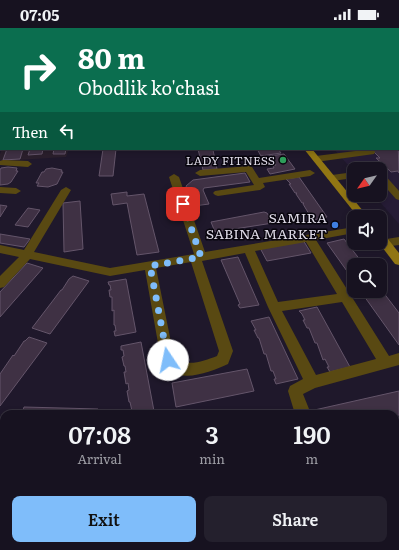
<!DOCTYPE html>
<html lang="en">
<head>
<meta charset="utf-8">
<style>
  :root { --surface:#171220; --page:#24202d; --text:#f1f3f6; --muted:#9e9ea5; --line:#36323e; --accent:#7fbdfa }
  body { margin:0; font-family:Literata,serif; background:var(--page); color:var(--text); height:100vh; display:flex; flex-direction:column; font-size:15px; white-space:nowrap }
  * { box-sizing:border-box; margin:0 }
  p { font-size:13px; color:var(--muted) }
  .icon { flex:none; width:22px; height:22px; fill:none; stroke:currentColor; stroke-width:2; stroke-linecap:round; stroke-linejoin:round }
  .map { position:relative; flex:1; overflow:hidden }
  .details { position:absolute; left:0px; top:382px; width:399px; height:140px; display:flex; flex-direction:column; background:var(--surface); border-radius:12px 12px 0 0; box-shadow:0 2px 6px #0003,0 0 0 1px var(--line) }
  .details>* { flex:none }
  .hud { position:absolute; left:0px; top:0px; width:399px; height:122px; box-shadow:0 2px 6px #0003,0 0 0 1px var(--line); background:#0b6e4f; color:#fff; overflow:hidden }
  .needle { width:26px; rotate:236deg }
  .fabs { position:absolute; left:347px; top:134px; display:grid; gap:8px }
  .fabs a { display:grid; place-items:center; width:40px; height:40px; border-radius:8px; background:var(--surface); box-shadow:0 2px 6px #0003,0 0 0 1px var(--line); font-size:20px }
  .pin { position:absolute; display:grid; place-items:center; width:34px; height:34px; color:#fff; margin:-17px; border-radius:8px; box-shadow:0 2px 6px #0006 }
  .me { position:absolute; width:44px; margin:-22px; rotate:349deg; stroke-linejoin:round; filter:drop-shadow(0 0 3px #0008) }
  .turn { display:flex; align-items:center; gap:14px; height:84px; padding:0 12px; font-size:18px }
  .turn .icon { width:52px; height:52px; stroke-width:2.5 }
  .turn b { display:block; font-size:28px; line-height:34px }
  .then { display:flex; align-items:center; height:38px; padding:0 12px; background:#0003; gap:8px; font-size:15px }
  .eta { display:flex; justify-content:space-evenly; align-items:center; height:68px; text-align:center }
  .eta b { font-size:24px; font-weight:600; line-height:28px }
  .cta { display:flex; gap:8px; margin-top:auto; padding:8px 12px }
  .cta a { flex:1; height:46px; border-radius:8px; background:var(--accent); color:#111; font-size:16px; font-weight:600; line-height:46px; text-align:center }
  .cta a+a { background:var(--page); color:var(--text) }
  .status { display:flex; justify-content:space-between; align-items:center; height:28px; padding:0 20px; background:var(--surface); direction:ltr }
  .status svg { height:11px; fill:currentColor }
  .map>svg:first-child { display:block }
  .built { fill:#261c36 }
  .education { fill:#2a1f2c }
  .building { fill:#3f3144; stroke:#64556a }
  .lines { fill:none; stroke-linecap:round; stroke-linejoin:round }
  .minor { fill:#594912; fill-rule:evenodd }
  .major { fill:#917613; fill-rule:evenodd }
  .route { stroke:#7fbdfa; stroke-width:7; stroke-dasharray:0 12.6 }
  .leisure-dot { fill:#2e9e5b; stroke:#08050d; stroke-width:1.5 }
  .shop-dot { fill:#3f7fe0; stroke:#08050d; stroke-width:1.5 }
  .labels { text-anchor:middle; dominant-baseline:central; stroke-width:3; stroke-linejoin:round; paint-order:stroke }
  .far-poi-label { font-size:12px; fill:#dcd8e5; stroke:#08050d; text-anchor:end }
  .poi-label { font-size:14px; fill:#dcd8e5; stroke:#08050d; text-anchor:end }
</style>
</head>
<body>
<div class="status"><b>07:05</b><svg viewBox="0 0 49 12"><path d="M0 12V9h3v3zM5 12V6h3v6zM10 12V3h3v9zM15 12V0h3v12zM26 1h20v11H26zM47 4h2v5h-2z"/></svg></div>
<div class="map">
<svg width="399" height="522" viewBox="0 0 399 522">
  <rect width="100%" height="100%" fill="#1f182b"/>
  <polygon class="built" points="398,100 399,100 399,196 374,167 380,167 380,141 354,141 354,144 334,121 398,121"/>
  <g class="education">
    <polygon points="2,121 69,121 66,129 0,133 0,126"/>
    <polygon points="161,518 344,518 345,522 161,522"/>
  </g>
  <g class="building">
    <polygon points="398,111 399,145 398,143 391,144 376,130 380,130 371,121 398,121"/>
    <polygon points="7,121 23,121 20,131 3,132"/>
    <polygon points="30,121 43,121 42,126 28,127"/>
    <polygon points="54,121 66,121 65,126 53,126"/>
    <polygon points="103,121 116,121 113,148 99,148"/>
    <polygon points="198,121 213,122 217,141 203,142"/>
    <polygon points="257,121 278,121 281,125 261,128"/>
    <polygon points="284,126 295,141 270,146 267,141 274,140 273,138 276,137 269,128"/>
    <polygon points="8,139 17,140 16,143 18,143 11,154 8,156 0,157 0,142 1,140"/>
    <polygon points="52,140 62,142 61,144 63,144 57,156 48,159 37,158 39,155 36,155 42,144 44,144 46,141"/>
    <polygon points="245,145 250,154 204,160 203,162 209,176 194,178 186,158 193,152"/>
    <polygon points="299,149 327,189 313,192 310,187 312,187 309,186 303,176 304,175 302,175 296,166 297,165 295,165 289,156 291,156 286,151"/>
    <polygon points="127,164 127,168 144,166 159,224 137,227 127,175 113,177 111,166"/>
    <polygon points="80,173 83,221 64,224 63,175"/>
    <polygon points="0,177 7,178 0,189"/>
    <polygon points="28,180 40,182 28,199 15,197"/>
    <polygon points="264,184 267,185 273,195 215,204 211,194"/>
    <polygon points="0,206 30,211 24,219 0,215"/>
    <polygon points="344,211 364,237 354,237 354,253 327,215"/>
    <polygon points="303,212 311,225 267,233 260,220"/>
    <polygon points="238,229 259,277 240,280 238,277 240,276 221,232"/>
    <polygon points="27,235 43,240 0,289 0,264"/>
    <polygon points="73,248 89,253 50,306 32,300 61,262 62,262 69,251"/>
    <polygon points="126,251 136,304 115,308 114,303 116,303 115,297 114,297 114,282 112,283 112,269 110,269 109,262 111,262 110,257 109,257 108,254"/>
    <polygon points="383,264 399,285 399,317 364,268"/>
    <polygon points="317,279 350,339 330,344 327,339 329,339 325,331 323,332 317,315 315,315 309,300 307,300 303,292 305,292 302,286 299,283"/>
    <polygon points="269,289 298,351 276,356 274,351 276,351 273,343 271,343 266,326 264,326 259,310 258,310 254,302 256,302 251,293"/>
    <polygon points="29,309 47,315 0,378 0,346 13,327 14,328 24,313 25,313"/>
    <polygon points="141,314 154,383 143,386 130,386 129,383 132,383 130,374 129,374 127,363 129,362 128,355 126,356 124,344 126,344 125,338 124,338 122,329 124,328 123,322 121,322 121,318"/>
    <polygon points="247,341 254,363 176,379 172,355"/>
    <polygon points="399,363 399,387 395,388 395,386 311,386 310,383"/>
    <polygon points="24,379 98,381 97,386 22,386"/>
    <polygon points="399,441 399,472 395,473 395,442"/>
    <polygon points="26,518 43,518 52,522 24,522"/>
    <polygon points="220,518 258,518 259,522 221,522"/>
  </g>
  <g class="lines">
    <g class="minor">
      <polygon points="274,0 293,0 273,1"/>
      <polygon points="342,0 348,0 349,1 343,1"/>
      <rect x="398" y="11" width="1" height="4"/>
      <polygon points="1,15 1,20 0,21 0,16"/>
      <rect x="398" y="30" width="1" height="4"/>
      <rect x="0" y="34" width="1" height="4"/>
      <rect x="398" y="56" width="1" height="5"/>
      <rect x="0" y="57" width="1" height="4"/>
      <rect x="398" y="94" width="1" height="4"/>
      <rect x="0" y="109" width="1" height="4"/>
      <polygon points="371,121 374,122 375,124 374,126 316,134 312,131 316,128"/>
      <polygon points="3,132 28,133 32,136 28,139 0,137 0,133"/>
      <polygon points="249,138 252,139 259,150 310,142 315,145 310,148 263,155 265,159 260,162 218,168 215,167 213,165 215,163 254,157 246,144 200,148 195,145 200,142"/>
      <polygon points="354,144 354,150 332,153 327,150 332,147"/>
      <polygon points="380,144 383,145 399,163 399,172 396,171 380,153"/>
      <path d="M 174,146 L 179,149 L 205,224 L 354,199 L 354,205 L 316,212 L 389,328 L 399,325 L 399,337 L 315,360 L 303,366 L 311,386 L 295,386 L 288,363 L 290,358 L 303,351 L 268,279 L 245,225 L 202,233 L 233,323 L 228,336 C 208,345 174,359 161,332 L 145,242 L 110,248 L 30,231 L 4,259 L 0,260 L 0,248 L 19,229 L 0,225 L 0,217 L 24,222 L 61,162 L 66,159 L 71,162 L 34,224 L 110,240 L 194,226 L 169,149 ZM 306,214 L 337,266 L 278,274 L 255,223 ZM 191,234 L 219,323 L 217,328 C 204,333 186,340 174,329 L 156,240 ZM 342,274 L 376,331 L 316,347 L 282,283 Z"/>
      <polygon points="0,159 16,160 21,163 16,166 0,165"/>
      <polygon points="399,209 399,217 384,219 380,218 379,215 380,215 380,212"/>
      <polygon points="399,390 399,406 395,407 395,391"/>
      <polygon points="399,418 399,434 395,435 395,419"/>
      <polygon points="399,479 399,497 395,498 395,480"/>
      <polygon points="344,518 362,518 363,522 345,522"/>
    </g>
    <g class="major">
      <polygon points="37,0 43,0 36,1"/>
      <polygon points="123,0 165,0 122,1"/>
      <polygon points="228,0 234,0 235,1 229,1"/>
      <rect x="0" y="2" width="1" height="4"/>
      <polygon points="304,121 312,121 368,189 358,189"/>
      <polygon points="380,205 384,206 399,225 399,237 395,236 379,215"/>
    </g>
  </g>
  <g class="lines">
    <polyline class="route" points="168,332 150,238 201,229 183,176"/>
  </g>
  <circle class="leisure-dot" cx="283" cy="132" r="4"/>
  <circle class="shop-dot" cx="335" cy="197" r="4"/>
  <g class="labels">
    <g class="far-poi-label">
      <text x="275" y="132">LADY FITNESS</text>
    </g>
    <g class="poi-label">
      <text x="327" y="189">SAMIRA<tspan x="327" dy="16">SABINA MARKET</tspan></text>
    </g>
  </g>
</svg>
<div class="fabs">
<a><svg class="needle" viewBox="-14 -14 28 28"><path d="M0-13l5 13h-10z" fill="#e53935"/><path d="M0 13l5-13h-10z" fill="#9e9ea5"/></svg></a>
<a><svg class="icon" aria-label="sound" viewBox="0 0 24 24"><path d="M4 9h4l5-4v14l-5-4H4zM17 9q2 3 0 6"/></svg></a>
<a><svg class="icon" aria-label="search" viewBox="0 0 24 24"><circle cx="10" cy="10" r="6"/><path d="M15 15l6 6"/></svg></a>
</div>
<div class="pin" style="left:183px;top:176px;background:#d93025"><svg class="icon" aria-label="arrive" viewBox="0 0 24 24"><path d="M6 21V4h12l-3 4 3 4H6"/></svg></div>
<svg class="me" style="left:168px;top:332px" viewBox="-20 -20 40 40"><circle r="19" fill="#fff"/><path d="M0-13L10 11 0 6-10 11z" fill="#7fbdfa"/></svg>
<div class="hud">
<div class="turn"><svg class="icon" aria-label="right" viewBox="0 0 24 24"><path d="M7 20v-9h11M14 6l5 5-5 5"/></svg><div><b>80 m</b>Obodlik ko'chasi</div></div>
<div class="then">Then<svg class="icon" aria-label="left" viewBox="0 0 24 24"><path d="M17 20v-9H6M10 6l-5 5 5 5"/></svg></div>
</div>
<section class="details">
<div class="eta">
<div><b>07:08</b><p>Arrival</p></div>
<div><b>3</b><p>min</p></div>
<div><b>190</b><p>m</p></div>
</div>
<div class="cta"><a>Exit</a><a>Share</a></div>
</section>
</div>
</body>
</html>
